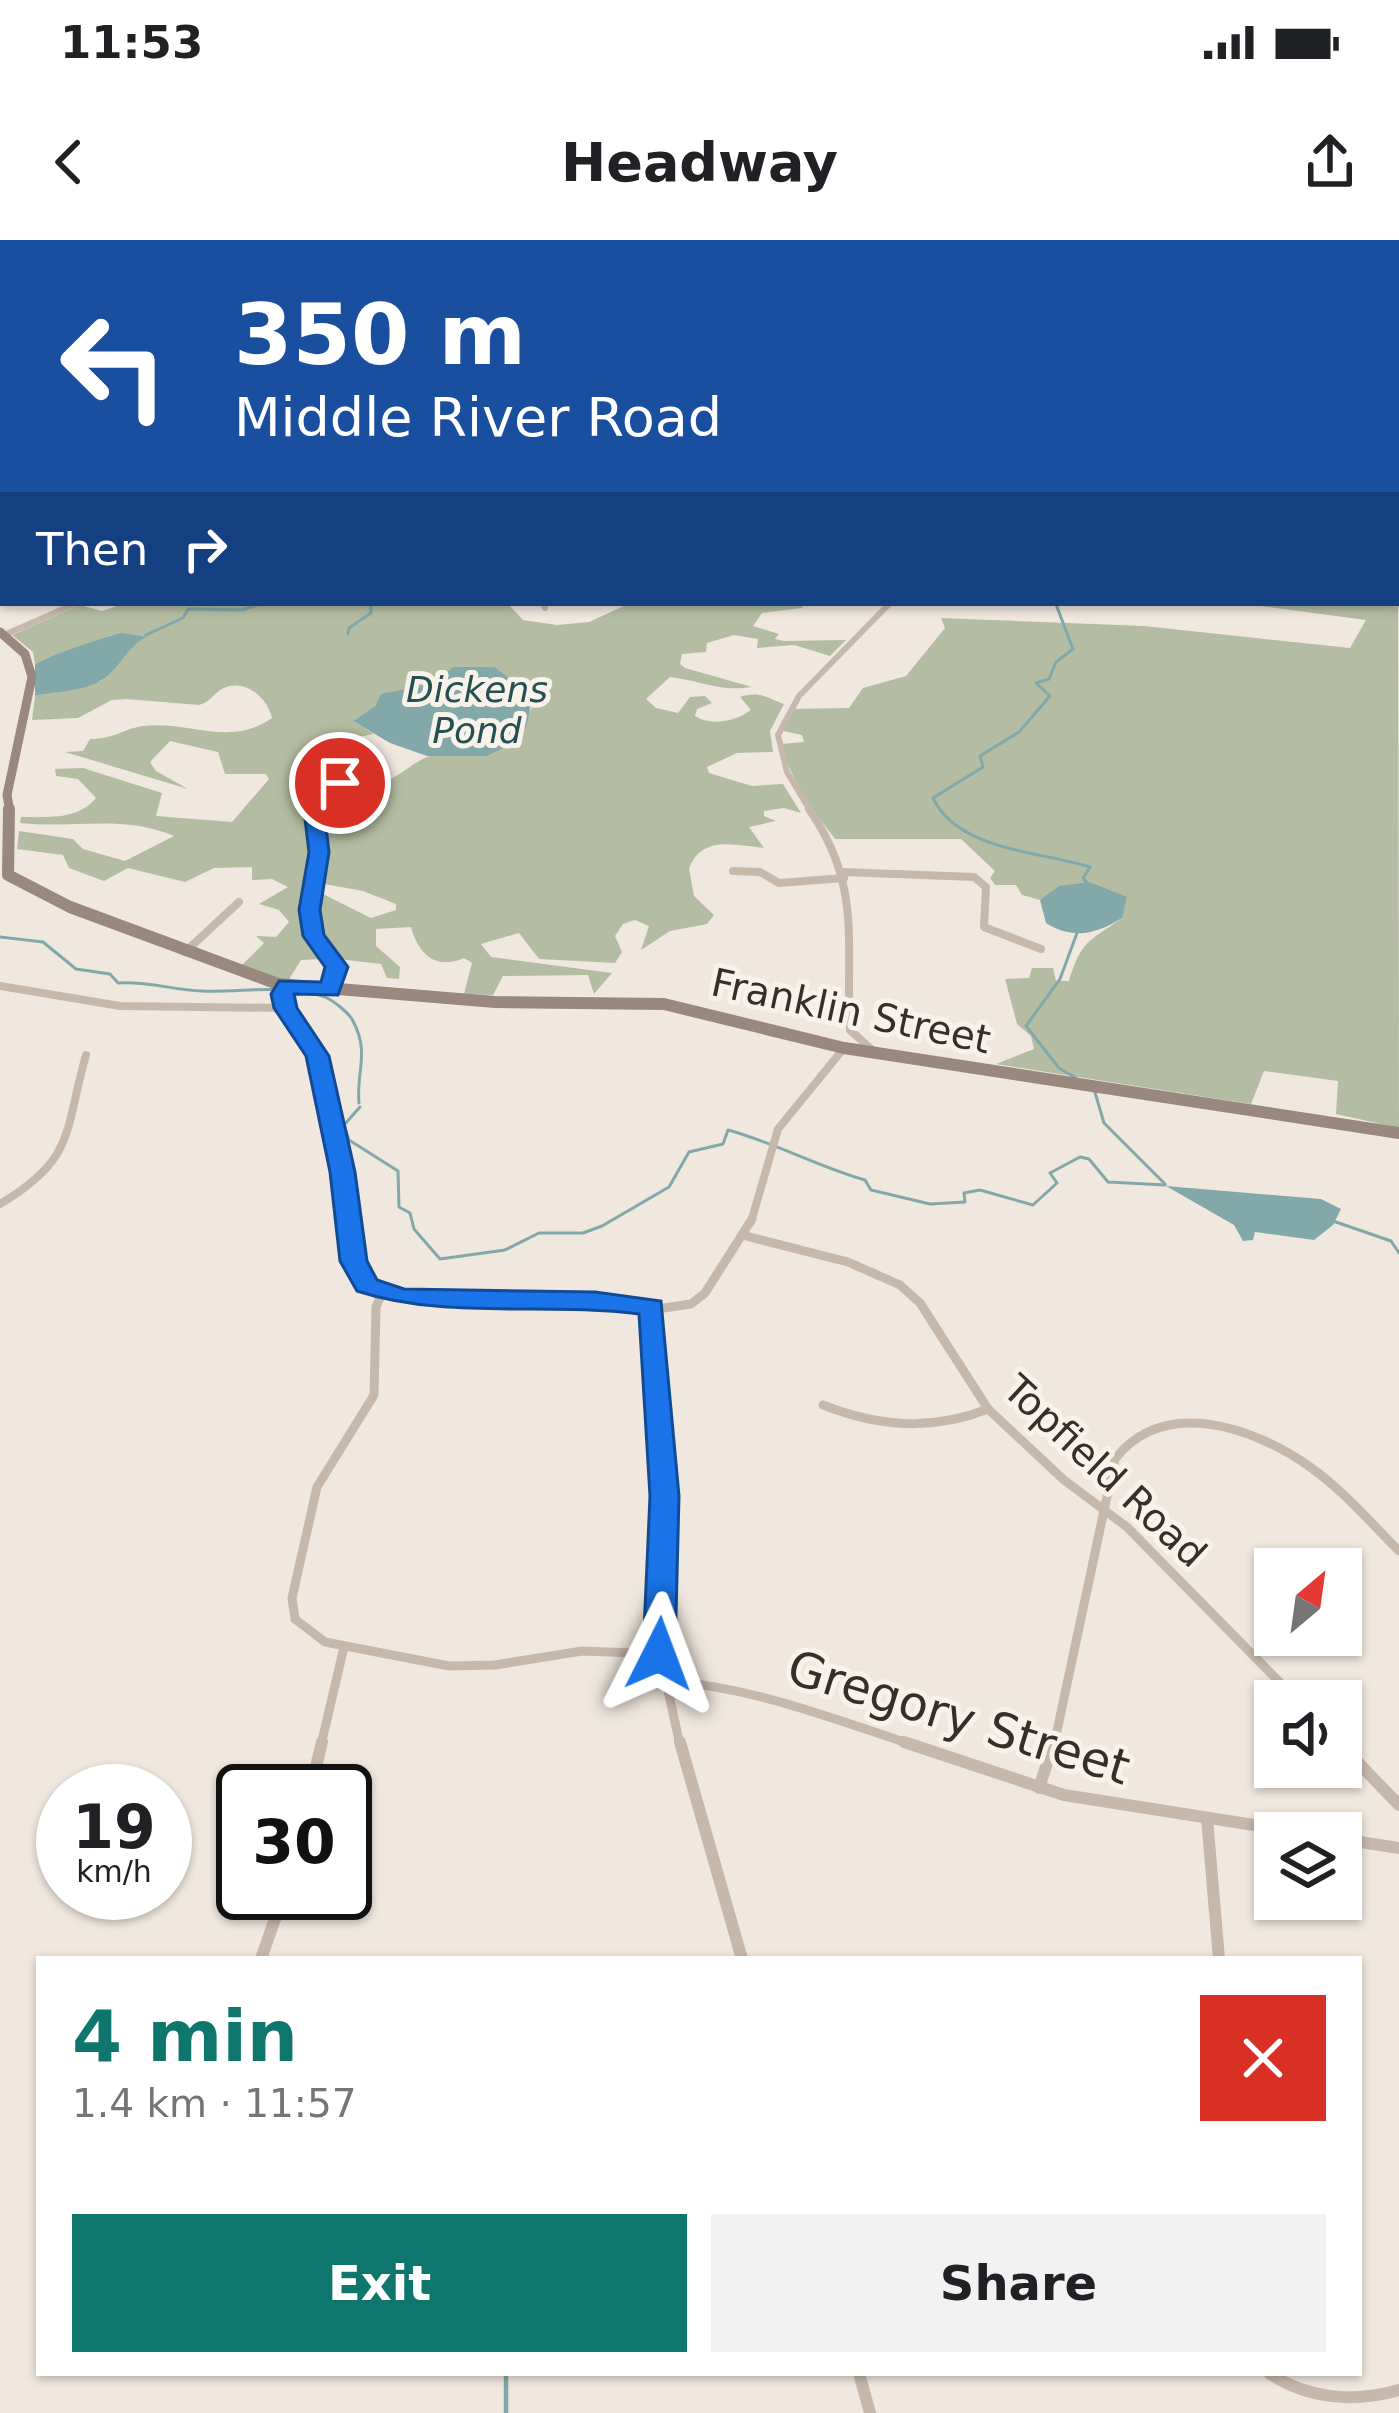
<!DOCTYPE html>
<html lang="en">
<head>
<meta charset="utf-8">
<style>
  :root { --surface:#fff; --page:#f2f2f2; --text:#202124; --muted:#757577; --accent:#0f766e }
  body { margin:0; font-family:"DejaVu Sans",sans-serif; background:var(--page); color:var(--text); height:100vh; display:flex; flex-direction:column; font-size:45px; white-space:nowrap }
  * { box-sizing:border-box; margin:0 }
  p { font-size:39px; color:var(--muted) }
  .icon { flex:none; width:66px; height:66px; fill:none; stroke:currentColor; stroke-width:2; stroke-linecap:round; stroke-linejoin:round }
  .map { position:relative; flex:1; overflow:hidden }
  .panel { position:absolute; left:36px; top:1716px; width:1326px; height:420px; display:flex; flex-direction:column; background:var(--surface); border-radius:0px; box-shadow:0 3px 9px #0004 }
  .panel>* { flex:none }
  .hud { position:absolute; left:0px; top:0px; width:1401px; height:366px; box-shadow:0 3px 9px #0004; background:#1a4fa0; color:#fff; overflow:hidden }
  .needle { width:78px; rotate:29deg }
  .buttons { position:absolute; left:1254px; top:1308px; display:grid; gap:24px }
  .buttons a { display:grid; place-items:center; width:108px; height:108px; border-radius:0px; background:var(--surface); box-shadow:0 3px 9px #0004; font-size:60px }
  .speed { position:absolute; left:36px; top:1524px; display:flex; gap:24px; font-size:60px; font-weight:700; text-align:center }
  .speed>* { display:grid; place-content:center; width:156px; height:156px; border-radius:50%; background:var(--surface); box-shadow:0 3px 9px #0004; line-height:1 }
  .speed small { font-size:30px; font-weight:400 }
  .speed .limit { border:6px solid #111; border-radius:18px; background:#fff; color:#111 }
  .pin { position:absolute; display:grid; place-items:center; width:102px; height:102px; color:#fff; margin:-51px; border:6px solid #fff; border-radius:50%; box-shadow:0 3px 12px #0007 }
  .me { position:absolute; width:132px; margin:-66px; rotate:3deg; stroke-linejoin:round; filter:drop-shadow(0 0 9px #0008) }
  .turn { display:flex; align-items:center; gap:42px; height:252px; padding:0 36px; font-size:54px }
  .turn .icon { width:156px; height:156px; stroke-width:2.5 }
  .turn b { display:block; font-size:84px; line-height:102px }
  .then { display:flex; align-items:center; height:114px; padding:0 36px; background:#0003; gap:24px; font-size:45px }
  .round { display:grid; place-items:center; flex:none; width:126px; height:126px; border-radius:0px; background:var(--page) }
  .headline { display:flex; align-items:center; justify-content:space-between; height:204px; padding:0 36px }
  h1 { font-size:72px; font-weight:800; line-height:90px; color:var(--accent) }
  .action { display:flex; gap:24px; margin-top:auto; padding:24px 36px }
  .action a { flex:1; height:138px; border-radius:0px; background:var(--accent); color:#fff; font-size:48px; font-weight:800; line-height:138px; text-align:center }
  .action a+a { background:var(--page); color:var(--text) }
  .status { display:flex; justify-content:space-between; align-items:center; height:84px; padding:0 60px; background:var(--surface); direction:ltr }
  .status svg { height:33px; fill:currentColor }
  header { display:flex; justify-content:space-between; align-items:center; height:156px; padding:0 36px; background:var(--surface); font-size:54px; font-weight:800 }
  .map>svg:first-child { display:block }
  .green { fill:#b4bda1 }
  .water { fill:#82a8a9 }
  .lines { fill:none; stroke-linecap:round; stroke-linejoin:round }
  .stream-far1 { stroke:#82a8a9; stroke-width:3 }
  .stream { stroke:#82a8a9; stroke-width:4.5 }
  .minor-far4 { stroke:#c7b8ac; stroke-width:4.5 }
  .minor-far3 { stroke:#c7b8ac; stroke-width:6 }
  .minor-far2 { stroke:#c7b8ac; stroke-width:8 }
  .minor-far1 { stroke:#c7b8ac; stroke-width:9 }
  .minor { stroke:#c7b8ac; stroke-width:12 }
  .secondary-far1 { stroke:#9a887e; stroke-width:9 }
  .secondary { stroke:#9a887e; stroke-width:12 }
  .route { fill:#1a73e8; stroke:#114b97; stroke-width:3 }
  .labels { text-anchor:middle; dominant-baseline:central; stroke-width:10; stroke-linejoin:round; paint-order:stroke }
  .far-water-label { font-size:36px; font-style:italic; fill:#255052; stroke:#f8f2eb }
  .street-label { font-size:39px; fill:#362e2a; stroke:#f8f2eb }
  .near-street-label { font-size:48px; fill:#362e2a; stroke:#f8f2eb }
</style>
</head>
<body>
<div class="status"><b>11:53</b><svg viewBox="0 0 49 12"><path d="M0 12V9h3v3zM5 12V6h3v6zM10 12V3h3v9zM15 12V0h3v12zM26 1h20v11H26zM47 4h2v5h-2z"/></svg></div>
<header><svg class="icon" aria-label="back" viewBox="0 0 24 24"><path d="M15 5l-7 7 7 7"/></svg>Headway<svg class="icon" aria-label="share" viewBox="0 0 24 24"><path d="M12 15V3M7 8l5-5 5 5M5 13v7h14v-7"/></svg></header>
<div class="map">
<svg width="1399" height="2173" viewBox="0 0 1399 2173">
  <rect width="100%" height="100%" fill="#f0e8df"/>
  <g class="green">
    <path d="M 1398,258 L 1399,888 L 1336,874 L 1338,841 L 1264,831 L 1251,864 L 996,824 L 1034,809 L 1031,796 L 1017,784 L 1005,739 L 1029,738 L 1032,728 L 1053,728 L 1056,741 L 1069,741 C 1082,699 1089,702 1122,678 L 1048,657 L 1040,660 L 1022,655 L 1016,645 L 995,645 L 990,638 L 995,631 L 961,599 L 835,599 C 811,567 792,543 781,504 L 804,502 L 802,495 L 783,491 L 791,469 L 849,468 L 863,448 L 906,436 L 945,388 L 941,378 L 1144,386 L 1350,408 L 1366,380 L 1238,363 L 1398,363 Z"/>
    <path d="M 127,363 L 507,363 L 523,380 L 557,385 L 589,382 L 630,363 L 804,363 L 802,368 L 762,373 L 753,386 L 779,394 L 775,399 L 784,401 L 846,400 L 830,416 L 794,405 L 757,408 L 758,399 L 734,395 L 707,403 L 706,412 L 682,414 L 680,424 L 685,428 L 752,447 C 718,452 703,441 670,437 L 646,459 L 656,468 L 678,473 L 690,457 L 705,456 L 712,463 L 697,469 L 695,476 C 710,486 735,482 751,470 L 740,457 C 760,451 766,457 784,464 L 770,491 L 773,512 L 737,513 L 707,527 L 709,533 L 752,546 L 783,544 L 801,573 L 784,568 L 764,571 L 764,576 L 776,581 L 749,587 L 764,608 C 734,605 701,595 689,629 L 694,656 L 714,675 L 707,684 L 670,691 L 641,710 L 649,686 L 635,680 L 623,684 L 615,696 L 622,712 L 615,723 L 539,719 L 519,693 L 481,704 L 491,717 L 612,733 L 594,754 L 588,735 L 503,736 L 493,755 L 464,754 L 472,723 L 464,718 C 435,731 418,713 411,687 L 376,689 L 376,706 L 400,727 L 399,739 L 387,738 L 381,724 L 338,719 C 323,696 313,680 319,652 L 371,678 L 396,670 L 396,664 L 363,651 L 319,643 L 324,593 L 318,570 L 322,558 L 347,544 L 358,545 L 359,554 L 372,555 L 379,544 C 399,538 412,522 430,516 C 477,499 482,539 523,483 C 531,471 536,462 535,448 L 514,442 L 495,427 L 453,427 C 441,450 406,448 382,454 L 375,466 L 353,481 L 374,494 L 353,498 L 334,522 L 329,544 L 310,570 L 314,594 L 304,677 L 307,700 L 323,719 L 301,720 L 288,741 L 241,726 L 264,703 L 256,696 L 276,697 L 289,682 L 279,670 L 259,664 L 288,647 L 272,639 L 252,640 L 252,627 L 214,628 L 185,642 L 128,628 L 104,641 L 69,628 L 63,615 L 17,609 L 19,591 L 73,599 L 83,609 L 125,621 L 174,596 C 122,574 73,589 20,583 L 21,577 C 48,577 78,580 96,558 L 78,539 L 56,536 L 55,529 L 83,528 L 162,553 L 156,576 L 232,582 L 269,539 L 266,534 L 225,534 L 218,512 L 170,501 L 150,522 L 156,531 L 188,549 L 65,512 L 83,511 L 90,499 C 114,499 123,489 143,486 C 189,480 230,508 272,478 C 268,459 246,438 224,448 C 214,452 211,462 199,465 L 126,459 L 112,460 L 78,478 L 32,480 L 35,456 L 101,441 L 134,402 L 146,397 L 112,395 L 35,424 L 33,412 L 12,395 L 80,365 L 102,371 Z"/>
  </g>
  <g class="water">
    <path d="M 121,393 L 147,397 C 127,405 120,430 100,441 C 82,452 55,451 35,456 L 35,424 C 63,411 91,401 121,393 Z"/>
    <path d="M 453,427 L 495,427 L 514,442 L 535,448 L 526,487 L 505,507 L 487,516 L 427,516 L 390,503 L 353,481 L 375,466 L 381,454 C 415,446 432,449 453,427 Z"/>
    <path d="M 1089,642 L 1127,657 L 1122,678 C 1097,694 1072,700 1046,683 L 1040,660 L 1059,646 Z"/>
    <polygon points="1166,946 1321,959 1341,969 1333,985 1314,1000 1255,992 1253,1000 1243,1001 1234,985"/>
  </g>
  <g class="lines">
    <g class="stream-far1">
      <polyline points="944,0 952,3"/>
      <path d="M 1057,367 L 1073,409 L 1056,422 L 1049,439 L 1036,443 L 1050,456 L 1019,492 L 980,516 L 983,527 L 933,558 C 958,611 1040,611 1090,627 L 1083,638 L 1089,645"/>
      <polyline points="348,394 349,388 371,373 371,363"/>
      <polyline points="146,395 183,378 188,369 242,370 263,363"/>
      <path d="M 0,697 L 43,702 L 76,729 L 110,734 L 118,743 C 148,741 173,750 202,751 C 240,753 288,743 325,757 C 334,761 349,773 353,781 C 370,813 356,831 359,863"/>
      <polyline points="1076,838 1059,828 1026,786 1060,739 1077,693"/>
      <polyline points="1094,849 1104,883 1165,944"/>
      <path d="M 360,867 L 344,885 L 349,900 L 398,931 L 399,967 L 410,973 L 414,989 L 440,1019 L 505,1010 L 539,993 L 583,993 L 602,986 L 669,947 L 689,912 L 723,904 L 728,890 C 776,903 818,927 865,940 L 871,950 L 930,964 L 965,962 L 964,953 L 980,950 L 1033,965 L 1057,943 L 1050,933 L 1080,917 L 1089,919 L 1108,942 L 1165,945"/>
      <polyline points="1333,981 1391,1001 1399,1013"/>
    </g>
    <polyline class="stream" points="506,2133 506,2173"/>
    <g class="minor-far4">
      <polyline points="421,3 429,0"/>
      <polyline points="684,3 688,0"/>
    </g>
    <g class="minor-far3">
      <polyline points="543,363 545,368"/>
      <polyline points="4,395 77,363"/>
      <polyline points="314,572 320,558 346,541"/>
      <polyline points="811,572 787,532 778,495 799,456 890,363"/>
    </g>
    <g class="minor-far2">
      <polyline points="315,569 319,612 310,683 337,726 330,750"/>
      <path d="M 809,569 C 863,647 845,702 850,790 L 871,809"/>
      <polyline points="733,631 760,632 779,643 844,638"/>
      <polyline points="843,632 974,637 986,647 984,687 1041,709"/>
      <polyline points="185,712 239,662"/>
      <polyline points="0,746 120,766 285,768"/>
      <polyline points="288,746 283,754 285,764 320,828 344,937 348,982"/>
      <path d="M 0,964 C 76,919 64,892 86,815"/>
      <polyline points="751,982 778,889 844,808"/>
    </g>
    <g class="minor-far1">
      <polyline points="348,979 354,1021 366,1046 392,1055 595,1060 664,1068 691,1064 705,1053 752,979"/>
      <polyline points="746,996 848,1022 900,1045 920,1063 988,1169 1064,1240 1127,1287 1298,1461"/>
      <polyline points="382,1053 376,1067 374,1155 317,1247 292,1358 295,1379 325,1402 449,1426 495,1425 582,1411 660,1414"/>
      <polyline points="652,1067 665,1256 660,1414 680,1505"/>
      <path d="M 823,1165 C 879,1187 932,1191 988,1169"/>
      <path d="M 664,1441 C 750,1446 831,1478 913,1505"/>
      <polyline points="321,1505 344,1407"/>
      <path d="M 1054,1505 L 1115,1219 C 1164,1156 1254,1187 1310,1227 C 1343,1250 1370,1282 1399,1311"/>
    </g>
    <g class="minor">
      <polyline points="680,1502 742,1719"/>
      <polyline points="904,1502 1064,1555 1304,1593"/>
      <polyline points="1341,1505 1399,1565"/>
      <polyline points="1039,1548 1054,1502"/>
      <polyline points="310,1551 322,1502"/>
      <polyline points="1207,1578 1219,1719"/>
      <polyline points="1341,1599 1399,1608"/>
      <polyline points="261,1719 284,1653"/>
      <polyline points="859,2133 870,2173"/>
      <path d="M 1269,2133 C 1307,2159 1355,2163 1399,2150"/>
    </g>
    <polyline class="secondary-far1" points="0,392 25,414 32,437 7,555 10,572"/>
    <polyline class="secondary" points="9,569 8,635 70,667 278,744 495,762 664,764 844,808 1399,893"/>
  </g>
  <path class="route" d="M 333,539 L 350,543 L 324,571 L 329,612 L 320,670 L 324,695 L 348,727 L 338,755 L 294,754 L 297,768 L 329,816 L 355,932 L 367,1021 L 377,1040 L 404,1049 L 595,1052 L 661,1061 L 679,1256 L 675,1414 L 671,1423 L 648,1423 L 643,1414 L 650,1256 L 639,1074 C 546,1062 446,1080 357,1051 L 340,1021 L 330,932 L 306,816 L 274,768 L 271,754 L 279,741 L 321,742 L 325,727 L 303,696 L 299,670 L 309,612 L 304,571 L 312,554 Z"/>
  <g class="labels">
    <g class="far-water-label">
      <text x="477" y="449">Dickens<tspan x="477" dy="41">Pond</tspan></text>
    </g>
    <g class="street-label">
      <text transform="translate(851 771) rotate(12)">Franklin Street</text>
      <text transform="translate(1105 1231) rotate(43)">Topfield Road</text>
    </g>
    <g class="near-street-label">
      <text transform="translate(959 1477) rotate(17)">Gregory Street</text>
    </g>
  </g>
</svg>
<div class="buttons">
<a><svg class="needle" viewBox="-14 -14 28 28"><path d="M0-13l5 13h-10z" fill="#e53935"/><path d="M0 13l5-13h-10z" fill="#757577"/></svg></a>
<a><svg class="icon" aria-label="sound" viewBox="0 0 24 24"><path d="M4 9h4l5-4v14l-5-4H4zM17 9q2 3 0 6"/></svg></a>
<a><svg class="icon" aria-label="layers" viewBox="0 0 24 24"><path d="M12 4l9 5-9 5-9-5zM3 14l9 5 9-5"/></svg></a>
</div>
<div class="speed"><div>19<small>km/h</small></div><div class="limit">30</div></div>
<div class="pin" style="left:340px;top:543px;background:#d93025"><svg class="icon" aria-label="arrive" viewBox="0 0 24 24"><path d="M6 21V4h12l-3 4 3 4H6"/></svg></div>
<svg class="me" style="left:659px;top:1414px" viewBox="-20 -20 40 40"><path d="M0-17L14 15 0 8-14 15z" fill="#1a73e8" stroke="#fff" stroke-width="4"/></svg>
<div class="hud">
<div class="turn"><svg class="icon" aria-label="left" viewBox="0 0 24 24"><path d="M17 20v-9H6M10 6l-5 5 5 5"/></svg><div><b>350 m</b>Middle River Road</div></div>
<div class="then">Then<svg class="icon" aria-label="right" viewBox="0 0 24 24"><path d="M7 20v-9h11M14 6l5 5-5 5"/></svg></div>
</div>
<section class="panel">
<div class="headline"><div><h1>4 min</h1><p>1.4 km · 11:57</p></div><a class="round" style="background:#d93025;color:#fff"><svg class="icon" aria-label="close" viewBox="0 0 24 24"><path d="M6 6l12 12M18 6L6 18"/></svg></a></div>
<div class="action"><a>Exit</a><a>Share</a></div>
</section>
</div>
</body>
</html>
